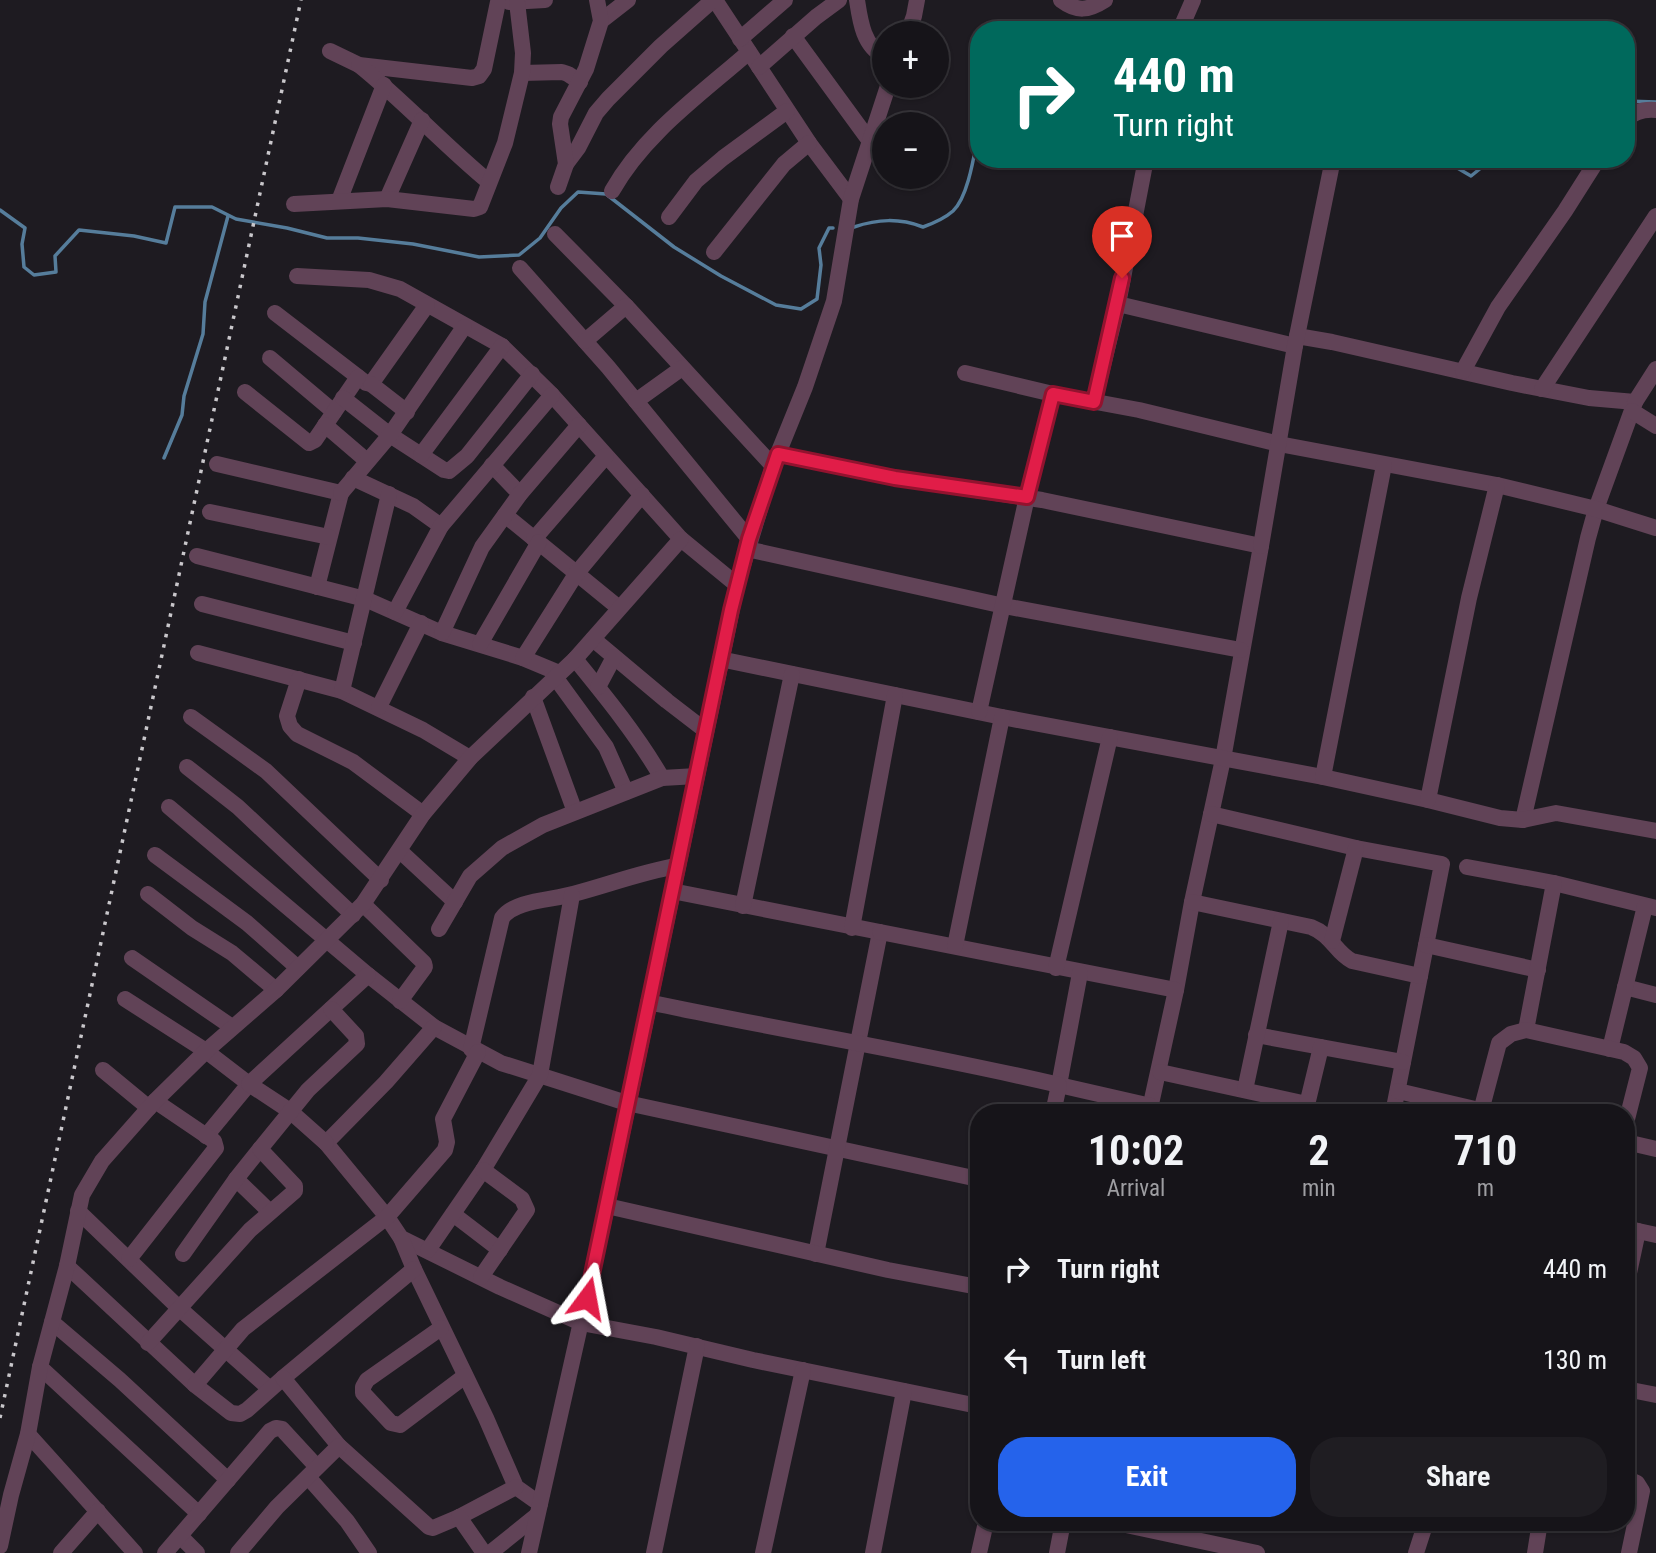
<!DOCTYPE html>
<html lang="en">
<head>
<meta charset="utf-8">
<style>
  :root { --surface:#161419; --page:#1f1d22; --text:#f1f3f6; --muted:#9e9ea2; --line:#353338; --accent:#2563eb }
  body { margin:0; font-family:"Roboto Condensed",sans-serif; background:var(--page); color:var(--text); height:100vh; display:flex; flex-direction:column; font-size:26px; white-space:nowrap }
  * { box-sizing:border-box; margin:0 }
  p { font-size:23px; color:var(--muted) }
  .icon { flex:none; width:38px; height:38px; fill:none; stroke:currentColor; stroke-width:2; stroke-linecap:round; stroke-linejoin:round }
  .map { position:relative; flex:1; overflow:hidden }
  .side { position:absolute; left:970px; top:1104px; width:665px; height:427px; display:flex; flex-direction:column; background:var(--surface); border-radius:28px; box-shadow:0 2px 5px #0004,0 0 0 2px var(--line) }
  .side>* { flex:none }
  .top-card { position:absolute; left:970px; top:21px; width:665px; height:147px; border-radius:28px; box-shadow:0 2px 5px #0004,0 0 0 2px var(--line); background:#00695c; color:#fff; overflow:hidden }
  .tools { position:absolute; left:872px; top:21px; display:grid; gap:14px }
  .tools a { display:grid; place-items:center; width:77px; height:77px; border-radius:50%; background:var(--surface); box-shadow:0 2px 5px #0004,0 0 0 2px var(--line); font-size:35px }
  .pin { position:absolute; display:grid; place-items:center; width:60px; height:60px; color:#fff; margin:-72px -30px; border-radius:50% 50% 50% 0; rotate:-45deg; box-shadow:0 0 7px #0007 }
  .pin .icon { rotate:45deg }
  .me { position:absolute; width:77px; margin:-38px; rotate:13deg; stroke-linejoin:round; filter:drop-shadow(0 0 5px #0008) }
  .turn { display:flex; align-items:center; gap:24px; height:147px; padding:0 28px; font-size:32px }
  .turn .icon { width:91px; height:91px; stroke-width:2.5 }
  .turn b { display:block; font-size:49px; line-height:60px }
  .eta { display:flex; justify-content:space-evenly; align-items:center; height:119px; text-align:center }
  .eta b { font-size:42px; font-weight:700; line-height:49px }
  .primary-button { display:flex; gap:14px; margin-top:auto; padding:14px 28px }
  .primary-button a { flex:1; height:80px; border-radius:28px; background:var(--accent); color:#fff; font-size:28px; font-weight:700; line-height:80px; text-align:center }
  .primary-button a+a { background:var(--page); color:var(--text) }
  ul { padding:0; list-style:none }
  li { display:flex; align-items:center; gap:21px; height:91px; padding:0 28px }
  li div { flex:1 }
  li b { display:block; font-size:26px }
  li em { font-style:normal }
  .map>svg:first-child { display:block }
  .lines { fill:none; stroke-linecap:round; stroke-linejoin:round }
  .stream { stroke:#567d9b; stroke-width:3.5 }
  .minor { stroke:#614357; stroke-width:16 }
  .rail { stroke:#c9c7cb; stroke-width:3.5; stroke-dasharray:3.5 7; stroke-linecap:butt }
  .route-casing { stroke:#92132f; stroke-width:18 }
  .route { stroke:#e11d48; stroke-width:12 }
</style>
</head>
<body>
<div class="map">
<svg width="1656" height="1553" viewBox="0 0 1656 1553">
  <rect width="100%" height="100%" fill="#1e1b21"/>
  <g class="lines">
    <g class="stream">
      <polyline points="1626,101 1656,102"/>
      <polyline points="1442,159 1471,176 1492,159"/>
      <polyline points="0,210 25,228 22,244 24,267 34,275 56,272 55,256 79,230 134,236 166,243 175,207 212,207 236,219 287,228 327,238 358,238 413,244 479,257 519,255 540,238 561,208 578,192 606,194 674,247 721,276 776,305 801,309 817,299 821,265 819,248 829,228 833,228"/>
      <path d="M 854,227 C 878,219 899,218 923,227 C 934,223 944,219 953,211 C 968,197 974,156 978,135"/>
      <polyline points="164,458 182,415 184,396 203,334 205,302 228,216"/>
    </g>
    <g class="minor">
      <polyline points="715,0 809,143 851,199"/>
      <path d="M 857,0 C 860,20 863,46 884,56"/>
      <path d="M 1061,0 C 1077,12 1088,11 1105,0"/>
      <polyline points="509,2 545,0"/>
      <polyline points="601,21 628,0"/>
      <polyline points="1180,30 1193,0"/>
      <polyline points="908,33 914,16 917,0"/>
      <polyline points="793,36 869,140"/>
      <polyline points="740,39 785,0"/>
      <polyline points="330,51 359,65 472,78 479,76 484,69 498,2"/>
      <path d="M 359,65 C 405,102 444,145 489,182"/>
      <polyline points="759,67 816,17 839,0"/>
      <polyline points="522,73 562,72 568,74 580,82"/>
      <path d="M 1626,120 C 1634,111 1644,109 1656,110"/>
      <polyline points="566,164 578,148 596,113 608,99 661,46 713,0"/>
      <polyline points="558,187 566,164 560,124 561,117 586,69 601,21 597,0"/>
      <path d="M 612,191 C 644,134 700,95 749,52"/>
      <polyline points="387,199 422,120"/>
      <polyline points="339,201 384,85"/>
      <polyline points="294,204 387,199 474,209 480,207 505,143 522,73 523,53 517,2"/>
      <polyline points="669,217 696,181 723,158 787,111"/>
      <polyline points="555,234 626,306 773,466"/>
      <polyline points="714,252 784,164 809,143"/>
      <polyline points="520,268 608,367 749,539"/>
      <polyline points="297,276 369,280 400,289 502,346 552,395 681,539 737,585"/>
      <polyline points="1118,304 1295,346"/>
      <polyline points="275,313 366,383 371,384 427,305"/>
      <polyline points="1297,336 1332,342 1512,383 1589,398 1635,402 1596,509 1588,538 1523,820"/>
      <polyline points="585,341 626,306"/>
      <polyline points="270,358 334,412"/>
      <polyline points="1463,371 1498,307 1565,211 1598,159"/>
      <polyline points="965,373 1053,394 1139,410 1279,444 1497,485 1596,509 1656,528"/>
      <polyline points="371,384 407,412"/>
      <polyline points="1542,389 1656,216"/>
      <polyline points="245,392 309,443 315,440 358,377"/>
      <polyline points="343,398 390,435 444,470 449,471 467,456 532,374"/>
      <polyline points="636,401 682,368"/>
      <polyline points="1094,402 1118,304 1146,159"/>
      <polyline points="1635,402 1656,369"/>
      <polyline points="1632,411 1656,426"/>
      <polyline points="325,425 367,461"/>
      <polyline points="778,454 895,478 1042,500 1261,546 1223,759 1192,902 1176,990"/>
      <polyline points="421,455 502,346"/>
      <polyline points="217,464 341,493 317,587"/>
      <polyline points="492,465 520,494"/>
      <polyline points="353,478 413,506 441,526"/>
      <polyline points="341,493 390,435 464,327"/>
      <polyline points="210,512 329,537"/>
      <polyline points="505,515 619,608"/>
      <polyline points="534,539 606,456"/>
      <polyline points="1261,546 1295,346 1333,159"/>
      <polyline points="747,549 1004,606 1241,650"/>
      <polyline points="197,556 365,599 442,633 523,658 559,673"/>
      <polyline points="202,604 354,643"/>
      <polyline points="395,612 441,526 552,395"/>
      <polyline points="442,633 482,547 520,494 579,425"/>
      <polyline points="593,639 667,701 706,731"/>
      <polyline points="480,644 539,542"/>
      <polyline points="198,653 342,691 423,730 470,758"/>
      <polyline points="523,658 576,574 642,495"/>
      <path d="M 575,659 C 606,697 637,735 662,778"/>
      <polyline points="720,659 1002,717 1323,777 1428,800 1500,818 1523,820 1556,813 1656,831"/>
      <polyline points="555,677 606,747 626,792"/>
      <polyline points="299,679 287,716 290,726 297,734 353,762 423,814"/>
      <polyline points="598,687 614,657"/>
      <polyline points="342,691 389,494"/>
      <polyline points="533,697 575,812"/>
      <polyline points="379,707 421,623"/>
      <polyline points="979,712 1027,497 1053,394"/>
      <polyline points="191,717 266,771 381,880"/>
      <polyline points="187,767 238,807 353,915"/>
      <polyline points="1323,777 1384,465"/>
      <polyline points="1428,800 1469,598 1497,485"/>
      <polyline points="169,807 368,975 434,1027 501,1063 627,1103 978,1179"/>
      <polyline points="1211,814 1356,848 1442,864 1393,1113"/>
      <polyline points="400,851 455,902"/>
      <polyline points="155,855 247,923 298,968"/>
      <polyline points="1467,867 1554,883 1656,908"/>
      <polyline points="672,891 880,932 816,1254"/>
      <polyline points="148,894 192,928 232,953 276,990"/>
      <path d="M 1192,902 L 1311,927 C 1332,935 1335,952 1352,961 L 1420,976"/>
      <polyline points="363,904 424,963 425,967 400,1001"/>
      <polyline points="743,906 792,674"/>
      <polyline points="852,928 895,695"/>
      <polyline points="439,929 470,876 502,848 543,825 662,778 697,776"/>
      <polyline points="880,932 1176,990 1149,1113"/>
      <polyline points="1332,941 1356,848"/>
      <polyline points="1426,945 1538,970"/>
      <polyline points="955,946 1002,717"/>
      <polyline points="132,958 232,1027"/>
      <polyline points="1056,968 1110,737"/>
      <polyline points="1080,973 1059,1085 1151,1106"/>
      <polyline points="1625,987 1656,995"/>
      <polyline points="125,999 206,1051 249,1084 206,1136"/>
      <path d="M 648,1002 C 785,1031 923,1053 1059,1085 L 1053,1113"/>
      <polyline points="434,1027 386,1082 326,1143 387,1217 401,1238 500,1287 581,1323 656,1337 753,1360 978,1406"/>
      <polyline points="1526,1030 1554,883"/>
      <polyline points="1256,1035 1321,1047"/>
      <path d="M 471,1049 L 502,918 C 514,900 553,900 573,894 C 608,885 641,872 677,866"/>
      <polyline points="1610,1049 1645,906"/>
      <polyline points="103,1070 149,1108"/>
      <polyline points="1160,1072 1307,1104"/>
      <polyline points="1245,1090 1281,921"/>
      <polyline points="1398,1091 1492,1113"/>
      <polyline points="1481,1111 1499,1043 1511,1034 1526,1030 1624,1052 1634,1058 1640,1068 1626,1123"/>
      <polyline points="1305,1113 1321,1047 1403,1062"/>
      <polyline points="1626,1142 1656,1149"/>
      <polyline points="326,1143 290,1111 249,1084 368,975"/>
      <polyline points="236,1179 270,1212"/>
      <polyline points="607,1206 888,1270 978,1287"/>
      <polyline points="78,1211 179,1308 270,1389"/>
      <polyline points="453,1214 500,1250"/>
      <polyline points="1626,1228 1638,1231 1626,1287"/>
      <polyline points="1638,1231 1656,1235"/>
      <polyline points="401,1238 414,1269 486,1418 516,1487 540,1504"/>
      <polyline points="428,1250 483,1170 540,1075 572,895"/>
      <polyline points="183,1254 236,1179 260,1149"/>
      <polyline points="129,1259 216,1148 214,1141 155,1101"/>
      <polyline points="67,1266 195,1385 231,1413 240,1414 247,1410 283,1378 414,1269"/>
      <polyline points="481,1277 527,1210 522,1199 483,1170"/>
      <polyline points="52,1322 120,1380 228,1480"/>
      <polyline points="441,1328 367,1380 363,1387 363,1393 391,1423 400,1425 465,1376"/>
      <polyline points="148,1343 250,1230 295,1191 295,1186 260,1149 308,1090 357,1044 356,1036 331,1009"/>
      <polyline points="40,1367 199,1514"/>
      <polyline points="283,1378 339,1446 429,1527 433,1528 459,1517 516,1487"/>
      <polyline points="195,1385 243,1329 387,1217 445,1150 447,1142 443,1119 478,1052"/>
      <polyline points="1626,1389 1656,1395"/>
      <polyline points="28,1434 135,1553"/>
      <polyline points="308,1477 347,1521 369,1553"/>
      <polyline points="1626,1478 1637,1483 1642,1491 1629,1553"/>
      <polyline points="459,1517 484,1553"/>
      <polyline points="1112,1522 1257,1553"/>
      <polyline points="180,1536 197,1553"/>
      <polyline points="0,1546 11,1495 28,1434 40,1367 67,1266 82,1195 102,1161 155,1101 206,1051 276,990 363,904 423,814 470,758 575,659 681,539"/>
      <polyline points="61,1553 98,1511"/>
      <polyline points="165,1553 270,1431 276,1428 282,1429 317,1467"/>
      <polyline points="238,1553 277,1507 339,1446"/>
      <polyline points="490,1553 536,1516"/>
      <polyline points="529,1553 603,1224 737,585 773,466 805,387 834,301 851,199 888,86"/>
      <polyline points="654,1553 697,1346"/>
      <polyline points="763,1553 803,1370"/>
      <polyline points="873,1553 904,1391"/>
      <polyline points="979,1553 986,1522"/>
      <polyline points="1057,1553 1063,1522"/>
      <polyline points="1416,1553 1426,1522"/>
      <polyline points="1535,1553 1540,1522"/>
    </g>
    <polyline class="rail" points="0,1418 301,0"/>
  </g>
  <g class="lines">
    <defs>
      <polyline id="route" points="587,1298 731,610 749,539 778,454 895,478 1027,497 1053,394 1094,402 1122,278"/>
    </defs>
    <use href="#route" class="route-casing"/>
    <use href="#route" class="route"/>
  </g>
</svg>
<div class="tools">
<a>+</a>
<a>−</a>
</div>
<div class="pin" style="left:1122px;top:278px;background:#d93025"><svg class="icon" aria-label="arrive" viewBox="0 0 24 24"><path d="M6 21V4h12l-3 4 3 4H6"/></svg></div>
<svg class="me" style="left:587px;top:1298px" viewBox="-20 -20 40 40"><path d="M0-17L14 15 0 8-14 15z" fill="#e11d48" stroke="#fff" stroke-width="4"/></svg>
<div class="top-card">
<div class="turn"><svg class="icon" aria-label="right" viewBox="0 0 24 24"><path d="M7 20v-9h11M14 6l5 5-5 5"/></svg><div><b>440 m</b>Turn right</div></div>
</div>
<section class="side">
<div class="eta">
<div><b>10:02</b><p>Arrival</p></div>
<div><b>2</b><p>min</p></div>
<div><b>710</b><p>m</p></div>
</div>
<ul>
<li><svg class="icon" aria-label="right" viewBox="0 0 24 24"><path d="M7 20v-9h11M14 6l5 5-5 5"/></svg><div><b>Turn right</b></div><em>440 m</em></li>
<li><svg class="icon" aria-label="left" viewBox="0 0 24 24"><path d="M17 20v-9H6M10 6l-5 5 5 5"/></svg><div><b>Turn left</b></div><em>130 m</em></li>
</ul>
<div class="primary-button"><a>Exit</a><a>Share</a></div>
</section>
</div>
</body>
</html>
